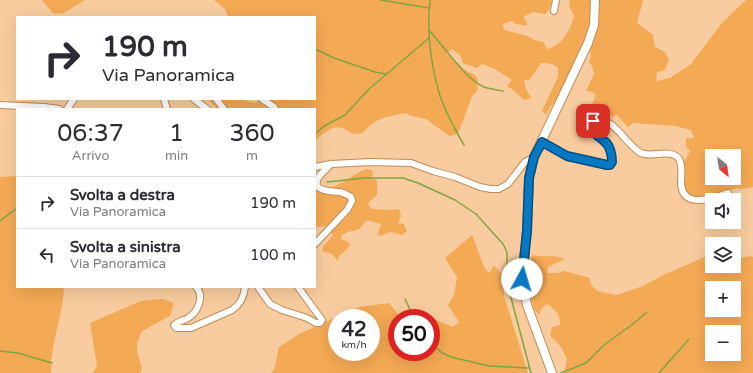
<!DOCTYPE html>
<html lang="it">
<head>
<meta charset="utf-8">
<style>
  :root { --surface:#fff; --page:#f2f2f3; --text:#2b2b33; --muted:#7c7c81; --line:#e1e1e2 }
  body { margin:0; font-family:"Varela Round",sans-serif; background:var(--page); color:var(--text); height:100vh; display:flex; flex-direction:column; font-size:15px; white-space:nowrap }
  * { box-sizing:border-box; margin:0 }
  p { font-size:13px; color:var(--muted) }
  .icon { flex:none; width:22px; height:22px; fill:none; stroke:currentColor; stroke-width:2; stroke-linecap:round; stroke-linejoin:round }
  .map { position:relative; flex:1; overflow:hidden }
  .drawer { position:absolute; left:16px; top:108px; width:300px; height:180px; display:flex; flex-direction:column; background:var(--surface); border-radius:0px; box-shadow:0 4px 16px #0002 }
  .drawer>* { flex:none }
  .banner { position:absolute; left:16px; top:16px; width:300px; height:84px; border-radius:0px; box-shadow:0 4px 16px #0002; background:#fff; color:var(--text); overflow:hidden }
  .needle { width:26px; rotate:151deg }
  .controls { position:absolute; left:705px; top:149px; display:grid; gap:8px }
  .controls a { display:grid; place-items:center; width:36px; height:36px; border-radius:0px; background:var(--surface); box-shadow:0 4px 16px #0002; font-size:20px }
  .speed { position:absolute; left:328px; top:309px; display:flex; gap:8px; font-size:20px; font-weight:700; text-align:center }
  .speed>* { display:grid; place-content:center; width:52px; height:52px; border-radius:50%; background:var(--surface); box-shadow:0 4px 16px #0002; line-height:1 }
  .speed small { font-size:10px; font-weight:400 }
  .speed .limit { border:6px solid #d22; background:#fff; color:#111 }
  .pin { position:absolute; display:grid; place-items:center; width:34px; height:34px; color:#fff; margin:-17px; border-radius:8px; box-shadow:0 2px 6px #0006 }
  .me { position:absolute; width:44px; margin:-22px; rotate:6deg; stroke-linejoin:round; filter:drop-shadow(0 0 3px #0008) }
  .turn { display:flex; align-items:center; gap:14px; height:84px; padding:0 20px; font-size:18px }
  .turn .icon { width:52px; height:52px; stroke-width:2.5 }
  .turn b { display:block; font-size:28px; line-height:34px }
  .eta { display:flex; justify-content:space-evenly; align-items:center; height:68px; text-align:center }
  .eta b { font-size:24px; font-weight:600; line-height:28px }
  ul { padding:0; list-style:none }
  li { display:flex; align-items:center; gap:12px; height:52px; padding:0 20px; border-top:1px solid var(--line) }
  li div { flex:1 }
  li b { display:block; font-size:15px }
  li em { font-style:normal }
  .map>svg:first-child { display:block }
  .green { fill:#f4a954; fill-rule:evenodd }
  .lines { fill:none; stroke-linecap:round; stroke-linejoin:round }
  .stream { stroke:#80a540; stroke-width:1.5 }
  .minor-casing { stroke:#c08c54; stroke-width:8 }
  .major-casing { stroke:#c08c54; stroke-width:10 }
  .minor { stroke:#fff; stroke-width:6 }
  .major { stroke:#fff; stroke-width:8 }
  .route-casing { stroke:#054f7f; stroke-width:10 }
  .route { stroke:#0779c3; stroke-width:7 }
</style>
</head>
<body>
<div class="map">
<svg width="753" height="373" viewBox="0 0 753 373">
  <rect width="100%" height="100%" fill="#f8cc9e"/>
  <g class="green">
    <polygon points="42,0 85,0 62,14 53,13"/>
    <path d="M 214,0 L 552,0 L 549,10 L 545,14 L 533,12 L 523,17 L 527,22 L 526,26 L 516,24 L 512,21 L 503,24 L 504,30 L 520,34 L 531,37 L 533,40 L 543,42 L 547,49 C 562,46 571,29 574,16 L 569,6 L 570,0 L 593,0 L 592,24 L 582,50 L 580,50 L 564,86 L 546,115 L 542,111 L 558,77 L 558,68 C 552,63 548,63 541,63 L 529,81 L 524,79 L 526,89 L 531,98 L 524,100 C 518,95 514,90 507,86 L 512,80 L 493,68 L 482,64 L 477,68 L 463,63 L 461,56 L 452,49 L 446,54 C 453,58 458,64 464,69 C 469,73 474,73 478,79 L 477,83 L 478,90 L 472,96 L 458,134 L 449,136 L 426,119 L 412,116 L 406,113 C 388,116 375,118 363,133 L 352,134 C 336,121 330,129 315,140 L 315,109 L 218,109 L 207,99 L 239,99 L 255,103 C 262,97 273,98 282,100 L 283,99 L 315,99 L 315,17 L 228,17 L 225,9 Z"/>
    <path d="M 598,0 L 643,0 L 637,23 L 653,35 L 655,47 L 665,52 L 669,60 L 665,70 L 657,72 L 656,81 L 670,78 L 691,64 L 722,23 L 746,0 L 753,0 L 753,187 L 741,189 L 737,188 L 705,198 L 691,197 L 684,189 L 683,182 L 683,164 L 690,151 L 686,146 L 686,138 L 694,138 L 691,130 L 675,126 L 633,123 L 628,127 L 617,115 L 612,117 L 607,112 L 600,108 L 593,109 L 592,104 L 596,95 L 593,92 L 586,91 L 594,74 L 592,66 L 589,62 L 591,56 L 590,51 L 587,51 ZM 712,156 L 734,156 L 734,178 L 712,178 Z"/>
    <path d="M 367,169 L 373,171 L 372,177 L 377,181 L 377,195 L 368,203 L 371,209 C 381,209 389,211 399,209 L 401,216 L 398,223 L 404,224 L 407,231 L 402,235 L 390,232 L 380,236 L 377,233 L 381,226 L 381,224 L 366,220 C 356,236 355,227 342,235 L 341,239 L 348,242 L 350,245 L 346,250 L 339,256 L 338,261 L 331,253 L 323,252 L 323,247 L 333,235 L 327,226 L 317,227 L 315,225 L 315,188 L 316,192 C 328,189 339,185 350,178 C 356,174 360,171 367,169 Z"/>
    <path d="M 17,176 L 17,287 L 64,287 C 63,316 50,344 51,373 L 0,373 L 0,177 Z"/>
    <path d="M 472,235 L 485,269 L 489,273 L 494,265 L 504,277 L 504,296 L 528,373 L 271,373 L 274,370 L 279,347 L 299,334 L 359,307 L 389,303 L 401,318 L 397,318 L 397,352 L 431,352 L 431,318 L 422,318 L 424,315 L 453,327 L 459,322 L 448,305 L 454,295 L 457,277 L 445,258 ZM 337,318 L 371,318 L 371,352 L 337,352 Z"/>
    <path d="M 534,255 C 546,258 554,254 565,259 L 548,267 L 547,273 L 558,273 L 564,271 L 590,278 L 591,285 L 597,291 L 617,295 L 643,286 L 663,275 L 705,257 L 712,258 L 712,266 L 734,266 L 734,259 L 750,256 L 753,257 L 753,373 L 564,373 L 567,359 L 561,347 L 550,335 L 552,327 L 560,325 C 560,314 556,310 547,304 L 541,309 L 539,315 L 534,309 L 528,283 L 528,262 ZM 712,288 L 734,288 L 734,310 L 712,310 ZM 712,332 L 734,332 L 734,354 L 712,354 Z"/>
    <polygon points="163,299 174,303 170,316 142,331 137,343 137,352 142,368 140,373 93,373 97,366 90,323 141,301"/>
  </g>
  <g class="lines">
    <g class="stream">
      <polyline points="381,0 429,8"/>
      <path d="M 430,0 C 427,30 430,60 438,89 C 443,108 454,128 464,145"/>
      <path d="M 429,30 C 442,45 467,80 484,87 C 490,89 497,90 503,91"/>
      <polyline points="315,49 334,58 375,72 386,74"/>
      <polyline points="315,134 324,126 345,115 369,89 429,38"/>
      <polyline points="327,182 365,178 403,178 418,183 455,200 476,214 503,244 507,252 507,276 510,294 531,373"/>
      <polyline points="0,221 17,208"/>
      <polyline points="405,299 414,318"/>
      <polyline points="431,342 442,353 451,357 489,366 529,368"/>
      <polyline points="0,351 18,353 52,363"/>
      <polyline points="561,373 586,363 604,345 633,324 647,312"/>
      <polyline points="659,373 689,339"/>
    </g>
    <defs>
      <g id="minor">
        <polyline points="554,11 556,0"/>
        <polyline points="164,99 167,109"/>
        <polyline points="194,99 207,109"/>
        <polyline points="216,99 224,109"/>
        <polyline points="262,99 274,107 275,109"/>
        <polyline points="0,105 44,107 59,109"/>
        <polyline points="67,109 74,99"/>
        <path d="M 542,142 L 567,157 L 607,165 L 610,165 L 612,162 C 612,155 610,145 604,141 C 598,136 593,134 591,126 L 595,119 C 615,118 626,145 641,153 C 652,158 671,148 679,159 C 683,166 681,176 681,183 C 682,210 714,198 728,193"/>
        <polyline points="315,167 331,164 370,162 411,163 433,171 455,177 480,187 491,189 499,189 508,184 525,162 534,157"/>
        <path d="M 315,244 L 347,210 L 352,201 L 351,197 C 347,195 344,193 340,192 C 332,191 311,192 318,178 C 321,173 327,169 331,164"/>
        <path d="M 196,287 C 205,296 198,312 188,318 C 183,321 178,321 174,325 L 176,328 L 191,328 L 232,310 C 241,304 244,297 245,287"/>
        <polyline points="258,287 270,304 282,310 307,318 316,323 320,323 322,320 298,287"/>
      </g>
      <polyline id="major" points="552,373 527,305 522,279 527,231 529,178 534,157 588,43 594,25 595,0"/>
    </defs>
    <use href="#minor" class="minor-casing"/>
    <use href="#major" class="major-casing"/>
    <use href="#minor" class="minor"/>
    <use href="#major" class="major"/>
  </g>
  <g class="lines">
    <defs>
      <path id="route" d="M 522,279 L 527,231 L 529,178 L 534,157 L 542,142 L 567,156 L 607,165 L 610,165 L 612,162 C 612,155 610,145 604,141 C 598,136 594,134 591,126 L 593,121"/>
    </defs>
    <use href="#route" class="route-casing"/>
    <use href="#route" class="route"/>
  </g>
</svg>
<div class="controls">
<a><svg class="needle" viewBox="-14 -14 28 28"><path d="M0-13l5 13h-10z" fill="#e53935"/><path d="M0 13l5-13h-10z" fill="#7c7c81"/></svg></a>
<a><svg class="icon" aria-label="sound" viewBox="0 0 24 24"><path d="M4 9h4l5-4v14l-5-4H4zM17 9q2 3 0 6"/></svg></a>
<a><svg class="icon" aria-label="layers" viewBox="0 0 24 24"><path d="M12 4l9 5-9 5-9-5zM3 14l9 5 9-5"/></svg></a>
<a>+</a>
<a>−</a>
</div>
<div class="speed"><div>42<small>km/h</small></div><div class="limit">50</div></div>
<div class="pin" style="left:593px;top:121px;background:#d93025"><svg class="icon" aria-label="arrive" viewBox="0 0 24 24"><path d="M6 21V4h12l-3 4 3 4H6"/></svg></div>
<svg class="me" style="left:522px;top:279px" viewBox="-20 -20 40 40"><circle r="19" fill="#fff"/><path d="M0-13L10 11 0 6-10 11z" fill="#0779c3"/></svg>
<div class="banner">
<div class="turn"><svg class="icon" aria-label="right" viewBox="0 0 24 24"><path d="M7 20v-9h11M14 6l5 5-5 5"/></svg><div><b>190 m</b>Via Panoramica</div></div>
</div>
<section class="drawer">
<div class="eta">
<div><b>06:37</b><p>Arrivo</p></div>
<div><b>1</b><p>min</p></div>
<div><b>360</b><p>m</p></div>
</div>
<ul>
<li><svg class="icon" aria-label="right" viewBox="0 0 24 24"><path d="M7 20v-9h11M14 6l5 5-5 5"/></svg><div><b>Svolta a destra</b><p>Via Panoramica</p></div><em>190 m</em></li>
<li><svg class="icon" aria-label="left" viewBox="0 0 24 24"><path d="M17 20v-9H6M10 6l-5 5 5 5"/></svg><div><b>Svolta a sinistra</b><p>Via Panoramica</p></div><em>100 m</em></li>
</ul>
</section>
</div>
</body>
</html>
